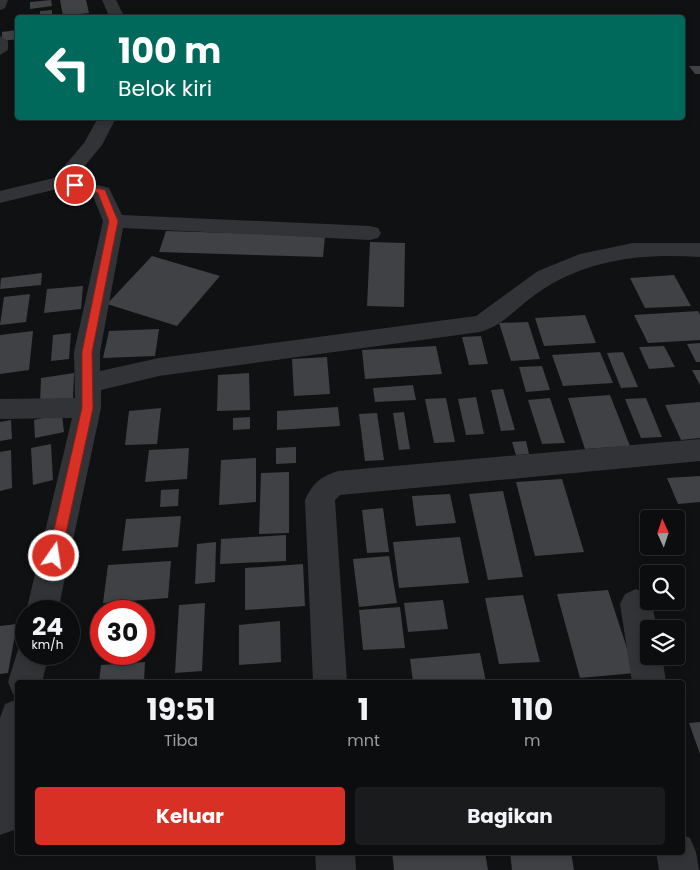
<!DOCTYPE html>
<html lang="id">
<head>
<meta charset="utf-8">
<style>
  :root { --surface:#0c0d0e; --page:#1a1b1c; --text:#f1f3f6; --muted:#9a9c9e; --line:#2c2d2e; --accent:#d93025 }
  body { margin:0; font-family:Poppins,sans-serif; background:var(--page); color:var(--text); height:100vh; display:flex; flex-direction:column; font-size:19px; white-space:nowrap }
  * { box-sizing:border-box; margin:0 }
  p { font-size:16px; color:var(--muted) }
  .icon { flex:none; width:28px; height:28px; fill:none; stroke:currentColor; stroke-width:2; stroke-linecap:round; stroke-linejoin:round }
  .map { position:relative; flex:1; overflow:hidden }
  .sheet { position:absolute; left:15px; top:680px; width:670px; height:175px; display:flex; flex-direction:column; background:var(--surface); border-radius:5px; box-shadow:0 2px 8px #0003,0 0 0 1px var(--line) }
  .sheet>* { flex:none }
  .guide { position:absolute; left:15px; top:15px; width:670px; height:105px; border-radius:5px; box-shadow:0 2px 8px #0003,0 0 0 1px var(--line); background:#00695c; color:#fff; overflow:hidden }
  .needle { width:32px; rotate:357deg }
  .controls { position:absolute; left:640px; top:510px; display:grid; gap:10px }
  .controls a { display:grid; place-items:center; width:45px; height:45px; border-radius:5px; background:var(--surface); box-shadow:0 2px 8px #0003,0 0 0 1px var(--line); font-size:25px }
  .speed { position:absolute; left:15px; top:600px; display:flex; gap:10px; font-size:25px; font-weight:700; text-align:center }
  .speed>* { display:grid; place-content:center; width:65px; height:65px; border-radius:50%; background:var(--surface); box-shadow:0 2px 8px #0003,0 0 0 1px var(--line); line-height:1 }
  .speed small { font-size:12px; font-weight:400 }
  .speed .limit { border:8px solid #d22; background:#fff; color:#111 }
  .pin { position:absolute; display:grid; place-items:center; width:42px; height:42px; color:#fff; margin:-21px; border:2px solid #fff; border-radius:50%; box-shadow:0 1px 5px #0007 }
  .me { position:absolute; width:55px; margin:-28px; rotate:13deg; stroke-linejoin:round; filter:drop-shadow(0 0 4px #0008) }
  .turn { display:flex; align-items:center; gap:18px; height:105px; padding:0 20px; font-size:22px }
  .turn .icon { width:65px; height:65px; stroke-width:2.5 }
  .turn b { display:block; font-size:35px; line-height:42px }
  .eta { display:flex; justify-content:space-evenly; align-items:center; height:85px; text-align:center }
  .eta b { font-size:30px; font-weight:700; line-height:35px }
  .action { display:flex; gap:10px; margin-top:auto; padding:10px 20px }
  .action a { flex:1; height:58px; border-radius:5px; background:var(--accent); color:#fff; font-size:20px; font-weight:700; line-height:58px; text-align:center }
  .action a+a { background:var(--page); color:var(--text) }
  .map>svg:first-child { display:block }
  .building { fill:#404145 }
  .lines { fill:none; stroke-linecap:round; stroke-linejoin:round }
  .street { fill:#323336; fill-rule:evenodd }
  .route { fill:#d93025; stroke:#8d1f18 }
</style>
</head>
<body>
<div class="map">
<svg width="700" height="870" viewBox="0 0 700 870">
  <rect width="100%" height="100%" fill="#101112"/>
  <g class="building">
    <polygon points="51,0 52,6 30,9 30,2"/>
    <polygon points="60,0 86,0 89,13 63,16"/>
    <polygon points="52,10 52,17 40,18 40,11"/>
    <polygon points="18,30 18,39 2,41 2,32"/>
    <polygon points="689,66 700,66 700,74 695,74"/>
    <polygon points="166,231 325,236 323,257 159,252"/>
    <polygon points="370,242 405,243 404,307 367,306"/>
    <polygon points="152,256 220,276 177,326 107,304"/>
    <polygon points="42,273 41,285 0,289 1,278"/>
    <polygon points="674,275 691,306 645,308 630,278"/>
    <polygon points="83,286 81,309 44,313 47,289"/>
    <polygon points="30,294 26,322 0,325 4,297"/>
    <polygon points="698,311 700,315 700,340 648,343 634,315"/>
    <polygon points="585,315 596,343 544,346 535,318"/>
    <polygon points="528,322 540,359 511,361 499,323"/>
    <polygon points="159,329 155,356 103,358 109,331"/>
    <polygon points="33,331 29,370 0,374 0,335"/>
    <polygon points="71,333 69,359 51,361 53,335"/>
    <polygon points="481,336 488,364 469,365 462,337"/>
    <polygon points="700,343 700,362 696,362 687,344"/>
    <polygon points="436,346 442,374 365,379 362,350"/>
    <polygon points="664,346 675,367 649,369 639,347"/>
    <polygon points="600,352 613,383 563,386 552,355"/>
    <polygon points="623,352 638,387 621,388 607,353"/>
    <polygon points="327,357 330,394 294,396 292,359"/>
    <polygon points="542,366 550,390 526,392 519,367"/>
    <polygon points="692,370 700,370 700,385"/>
    <polygon points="74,373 73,399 40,404 41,378"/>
    <polygon points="249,373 250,410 217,411 218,375"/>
    <polygon points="413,385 416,400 375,402 373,388"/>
    <polygon points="503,389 515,430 501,431 491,390"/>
    <polygon points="610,395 630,446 585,449 568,398"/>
    <polygon points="476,397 484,434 466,435 458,399"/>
    <polygon points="446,398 455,442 434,443 425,399"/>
    <polygon points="550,398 565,443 542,444 528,400"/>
    <polygon points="646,398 662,437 641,438 625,399"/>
    <polygon points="700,402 700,438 681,440 665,405"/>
    <polygon points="338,407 340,426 277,430 277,411"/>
    <polygon points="161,408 157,444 125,445 129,411"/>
    <polygon points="404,412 410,449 399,450 393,413"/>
    <polygon points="377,413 384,460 365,461 359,414"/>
    <polygon points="62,414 64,432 35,438 34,420"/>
    <polygon points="250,417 250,429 233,430 233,418"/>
    <polygon points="11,420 12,439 0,441 0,422"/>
    <polygon points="526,441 529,454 516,455 512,442"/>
    <polygon points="51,444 53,480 33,485 31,448"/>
    <polygon points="296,447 296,463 276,464 276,448"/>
    <polygon points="189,448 187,479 145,482 149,450"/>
    <polygon points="11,450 12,488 0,491 0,452"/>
    <polygon points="256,458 256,502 219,505 221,460"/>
    <polygon points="289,472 289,533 259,534 261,473"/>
    <polygon points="700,476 700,502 678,504 667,478"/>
    <polygon points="562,479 584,552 535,556 516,482"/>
    <polygon points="179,489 178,506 160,507 161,490"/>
    <polygon points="503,491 523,577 488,580 469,494"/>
    <polygon points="450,494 456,523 416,526 412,496"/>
    <polygon points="383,508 389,552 367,553 362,510"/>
    <polygon points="181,516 178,547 122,551 126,519"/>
    <polygon points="286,535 286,561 220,564 221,539"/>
    <polygon points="460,537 469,583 399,588 393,542"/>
    <polygon points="216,542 215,582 195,584 197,544"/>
    <polygon points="389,556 397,603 359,607 353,559"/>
    <polygon points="171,561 168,598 103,603 108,565"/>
    <polygon points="303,564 305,606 245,610 245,568"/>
    <polygon points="608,590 635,673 580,678 557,594"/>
    <polygon points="523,595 540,662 499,664 485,598"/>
    <polygon points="443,600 448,629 408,632 404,603"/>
    <polygon points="205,603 202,671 175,673 179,605"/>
    <polygon points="400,607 405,648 363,650 359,610"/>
    <polygon points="147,613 145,639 144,639 144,614"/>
    <polygon points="280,621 281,662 239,665 239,625"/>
    <polygon points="17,624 8,673 0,674 0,626"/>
    <polygon points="480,653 486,682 413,682 410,659"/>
    <polygon points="145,662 144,682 99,682 101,665"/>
    <polygon points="700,722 700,754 689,723"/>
    <polygon points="392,852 485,852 488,870 394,870"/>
    <polygon points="510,852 571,852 574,870 512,870"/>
  </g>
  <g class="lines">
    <g class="street">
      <polygon points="0,0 8,0 5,8 0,10"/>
      <polygon points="102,0 116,0 125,18 110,18"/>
      <polygon points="0,36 8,41 8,50 0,55"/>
      <path d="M 98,118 L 116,118 L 102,145 L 74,179 L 109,188 L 122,215 L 370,226 L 378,228 L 381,233 L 378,238 L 370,240 L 123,228 L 100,352 L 100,371 L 159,358 L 476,316 L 538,271 L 580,254 L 633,243 L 700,243 L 700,257 C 642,253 585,259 536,294 C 516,308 504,325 480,332 L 159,376 L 101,390 L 101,408 L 58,611 L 26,612 L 72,418 L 0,419 L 0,399 L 75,398 L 74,352 L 103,221 L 93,196 L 61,188 L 0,203 L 0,191 L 54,178 L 84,143 Z"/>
      <path d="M 700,439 L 700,461 L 340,495 L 335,500 L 347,682 L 313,682 L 305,500 C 313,483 320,477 338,471 Z"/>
      <polygon points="636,589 647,594 649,601 652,604 657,629 649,629 649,656 662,656 666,682 632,682 620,604 625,594"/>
      <polygon points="26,640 26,654 49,654 42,682 18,682 18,696 13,694 8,682 20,643"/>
      <polygon points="18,699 18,820 14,830 0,835 0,718 5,704"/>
      <polygon points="682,835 690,838 696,852 699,870 659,870 656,852 682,852"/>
      <polygon points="315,852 355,852 356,870 316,870"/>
    </g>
  </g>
  <polygon class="route" points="72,183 105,190 118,221 92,352 93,408 61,556 59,560 50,560 48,556 82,408 82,352 109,221 98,193 72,187"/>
</svg>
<div class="controls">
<a><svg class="needle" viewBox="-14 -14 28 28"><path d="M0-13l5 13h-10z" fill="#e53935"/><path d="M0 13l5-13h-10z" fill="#9a9c9e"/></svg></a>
<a><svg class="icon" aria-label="search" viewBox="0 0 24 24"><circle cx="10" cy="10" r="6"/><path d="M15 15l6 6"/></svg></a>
<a><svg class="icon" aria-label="layers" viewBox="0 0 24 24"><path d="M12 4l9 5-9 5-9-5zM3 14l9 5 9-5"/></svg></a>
</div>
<div class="speed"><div>24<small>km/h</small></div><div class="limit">30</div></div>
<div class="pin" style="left:75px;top:185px;background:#d93025"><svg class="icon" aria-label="arrive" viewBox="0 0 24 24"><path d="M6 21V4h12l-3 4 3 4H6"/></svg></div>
<svg class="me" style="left:54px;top:556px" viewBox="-20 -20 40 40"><circle r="17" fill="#d93025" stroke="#fff" stroke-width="3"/><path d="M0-11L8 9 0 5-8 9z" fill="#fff"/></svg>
<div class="guide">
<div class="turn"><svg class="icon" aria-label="left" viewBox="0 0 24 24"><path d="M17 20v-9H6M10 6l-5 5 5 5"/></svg><div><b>100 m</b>Belok kiri</div></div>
</div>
<section class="sheet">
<div class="eta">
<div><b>19:51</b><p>Tiba</p></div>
<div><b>1</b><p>mnt</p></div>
<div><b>110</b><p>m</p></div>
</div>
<div class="action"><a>Keluar</a><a>Bagikan</a></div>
</section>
</div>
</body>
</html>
